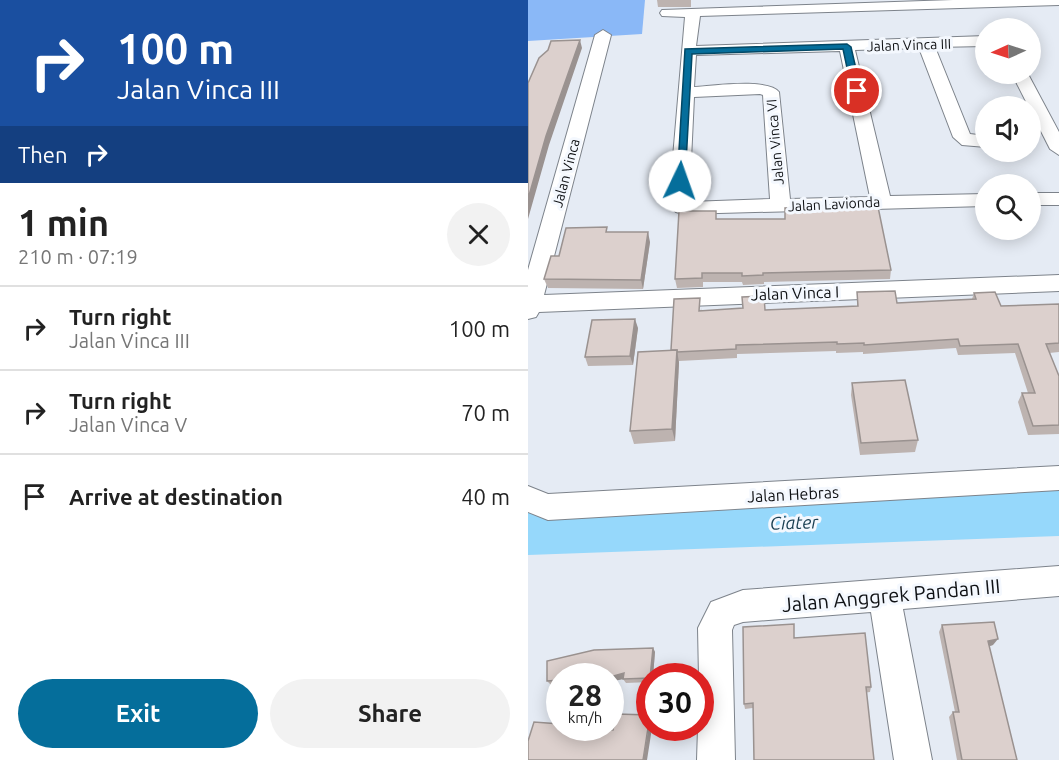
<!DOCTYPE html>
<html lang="en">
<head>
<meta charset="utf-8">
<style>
  :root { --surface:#fff; --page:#f2f2f2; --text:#222; --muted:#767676; --line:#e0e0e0; --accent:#056e9b }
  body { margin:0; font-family:Ubuntu,sans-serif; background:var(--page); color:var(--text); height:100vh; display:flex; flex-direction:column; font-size:22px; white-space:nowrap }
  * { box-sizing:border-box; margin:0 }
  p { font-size:20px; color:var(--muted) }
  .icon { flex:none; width:33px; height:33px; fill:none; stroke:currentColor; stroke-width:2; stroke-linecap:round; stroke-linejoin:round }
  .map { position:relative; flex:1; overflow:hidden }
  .side { display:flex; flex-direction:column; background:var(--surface); width:528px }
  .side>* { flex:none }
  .banner { background:#1a4fa0; color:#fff; overflow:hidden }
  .needle { width:39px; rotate:267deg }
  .buttons { position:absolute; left:447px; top:18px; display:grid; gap:12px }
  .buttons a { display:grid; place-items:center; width:66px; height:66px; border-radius:50%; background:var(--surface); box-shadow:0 3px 15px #0003; font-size:30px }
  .speed { position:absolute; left:18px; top:663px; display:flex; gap:12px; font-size:30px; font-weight:700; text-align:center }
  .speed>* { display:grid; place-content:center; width:78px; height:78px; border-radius:50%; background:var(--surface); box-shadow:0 3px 15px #0003; line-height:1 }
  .speed small { font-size:15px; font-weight:400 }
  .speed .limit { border:9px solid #d22; background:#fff; color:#111 }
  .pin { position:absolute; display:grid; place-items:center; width:51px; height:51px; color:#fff; margin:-26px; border:3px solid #fff; border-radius:50%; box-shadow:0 2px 6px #0007 }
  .me { position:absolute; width:66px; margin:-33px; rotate:3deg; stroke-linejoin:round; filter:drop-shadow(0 0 4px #0008) }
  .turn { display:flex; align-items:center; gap:21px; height:126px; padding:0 18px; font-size:27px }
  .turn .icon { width:78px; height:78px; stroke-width:2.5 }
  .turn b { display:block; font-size:42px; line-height:51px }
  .then { display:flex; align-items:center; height:57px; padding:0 18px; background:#0003; gap:12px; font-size:22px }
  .round { display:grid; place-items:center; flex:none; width:63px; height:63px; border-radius:32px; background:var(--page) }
  .summary { display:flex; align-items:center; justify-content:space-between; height:102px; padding:0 18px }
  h1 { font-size:36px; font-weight:600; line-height:45px }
  .action { display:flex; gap:12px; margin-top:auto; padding:12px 18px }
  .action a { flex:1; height:69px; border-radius:36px; background:var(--accent); color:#fff; font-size:24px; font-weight:600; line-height:69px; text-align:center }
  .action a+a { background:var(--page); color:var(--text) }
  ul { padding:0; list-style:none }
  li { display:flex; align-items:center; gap:18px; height:84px; padding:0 18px; border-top:2px solid var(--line) }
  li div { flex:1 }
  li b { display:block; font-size:22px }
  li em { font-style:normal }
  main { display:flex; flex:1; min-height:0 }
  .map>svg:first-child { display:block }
  .forest { fill:#8ab8f7 }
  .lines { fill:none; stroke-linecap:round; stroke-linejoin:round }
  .river { fill:#96d8fb; fill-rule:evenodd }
  .minor-casing { stroke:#7d838b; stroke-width:2 }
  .minor { fill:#fff; fill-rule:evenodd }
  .wall { fill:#bdb3b0 }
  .shaded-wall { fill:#9a9290 }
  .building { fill:#dcd0cd; stroke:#9a9290; stroke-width:1.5 }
  .route { fill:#056e9b; stroke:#034865; stroke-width:1.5 }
  .labels { text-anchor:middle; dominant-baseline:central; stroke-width:6; stroke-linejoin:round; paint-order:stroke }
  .far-street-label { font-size:14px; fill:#0f1114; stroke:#f4f8fe }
  .street-label { font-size:16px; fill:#0f1114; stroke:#f4f8fe }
  .water-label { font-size:18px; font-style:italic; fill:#193e51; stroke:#f4f8fe }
  .near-street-label { font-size:20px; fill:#0f1114; stroke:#f4f8fe }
</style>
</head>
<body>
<main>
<section class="side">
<div class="banner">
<div class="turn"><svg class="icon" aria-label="right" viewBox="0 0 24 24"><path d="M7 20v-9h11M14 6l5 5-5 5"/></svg><div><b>100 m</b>Jalan Vinca III</div></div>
<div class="then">Then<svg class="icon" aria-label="right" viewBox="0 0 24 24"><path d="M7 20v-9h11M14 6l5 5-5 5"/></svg></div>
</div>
<div class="summary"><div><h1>1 min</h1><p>210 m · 07:19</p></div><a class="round"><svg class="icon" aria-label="close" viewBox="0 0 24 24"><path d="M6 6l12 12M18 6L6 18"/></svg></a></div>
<ul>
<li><svg class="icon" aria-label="right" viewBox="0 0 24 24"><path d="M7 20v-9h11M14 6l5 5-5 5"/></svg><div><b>Turn right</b><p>Jalan Vinca III</p></div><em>100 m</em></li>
<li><svg class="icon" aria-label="right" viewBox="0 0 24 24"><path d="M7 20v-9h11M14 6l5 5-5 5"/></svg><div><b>Turn right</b><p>Jalan Vinca V</p></div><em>70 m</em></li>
<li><svg class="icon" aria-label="arrive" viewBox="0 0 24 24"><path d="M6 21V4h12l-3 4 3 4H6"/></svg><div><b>Arrive at destination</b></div><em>40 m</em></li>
</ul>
<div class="action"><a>Exit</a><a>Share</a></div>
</section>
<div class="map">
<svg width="531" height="760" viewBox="0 0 531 760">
  <rect width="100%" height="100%" fill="#e5ebf4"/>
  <polygon class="forest" points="0,0 117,0 114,34 0,41"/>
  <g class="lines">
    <polygon class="river" points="531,490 531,536 0,555 0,507"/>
    <defs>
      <g id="minor">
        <path d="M 425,0 L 531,0 L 531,5 L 172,16 L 168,46 L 458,36 L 458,46 L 407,47 L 442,134 L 458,136 L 458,147 L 434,145 L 425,137 L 391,48 L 327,50 L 362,196 L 458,194 L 458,206 L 155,214 L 148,212 L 141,204 L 157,17 L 134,16 L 132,13 L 134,10 ZM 312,51 L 342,197 L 262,199 L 251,92 C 240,78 185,86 166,87 L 168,55 ZM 232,94 L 235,95 L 242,199 L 161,202 L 166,97 Z"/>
        <polygon points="75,30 83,35 16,295 531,275 531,291 11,312 8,317 0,319 0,270 67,35"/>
        <polygon points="484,74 500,74 531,132 531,155 522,149"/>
        <rect x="502" y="193" width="29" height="12"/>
        <polygon points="531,466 531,490 20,520 0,512 0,486 20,494"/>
        <polygon points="531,566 531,596 375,609 404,760 366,760 343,612 215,622 206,625 204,630 207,760 169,760 170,728 172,728 170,628 183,602 215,590"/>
      </g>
    </defs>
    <use href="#minor" class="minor-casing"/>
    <use href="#minor" class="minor"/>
  </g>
  <g class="wall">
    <polygon points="129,0 163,0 163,7 130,7"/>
    <polygon points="189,219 363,270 362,279 236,282 236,284 215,285 214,282 175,282 175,287 149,288 147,279"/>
    <polygon points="80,232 122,242 115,289 20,288 16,279 31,256"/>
    <polygon points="329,292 369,303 444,299 446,293 473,306 531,304 531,352 521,353 531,376 531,434 500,435 490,402 494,393 500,393 487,353 430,355 428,348 335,354 335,352 308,353 308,351 209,354 209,358 151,361 147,441 106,444 102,431 143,350 174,308 173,310 237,310 329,306"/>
    <polygon points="110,328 105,365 60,366 57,357"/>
    <polygon points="324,383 390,440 387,452 332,455 323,395"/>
    <polygon points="414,625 465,645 461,646 489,760 429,760 421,717 425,712 427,712 411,632"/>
    <polygon points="266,638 343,687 342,692 217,709 216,704"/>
    <polygon points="125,648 127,652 125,676 122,676 122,682 98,683 95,679 82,682 82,676 32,676 32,685 23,685 19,681 19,661 66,650"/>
  </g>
  <g class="shaded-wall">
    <polygon points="52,40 54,48 21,145 0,219 0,199 18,136"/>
    <polygon points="120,232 122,242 115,289 113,280"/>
    <polygon points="107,319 110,328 105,365 102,356"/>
    <polygon points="149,350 151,363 147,441 144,429"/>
    <polygon points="470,639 465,645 456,648 460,641"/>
    <polygon points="125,648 127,652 125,676 122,676"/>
    <polygon points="96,673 99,678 82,682 82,677"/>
    <polygon points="122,719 122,728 124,728 119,760 115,760"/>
  </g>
  <g class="building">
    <polygon points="52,40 18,136 0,199 0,83 11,58 20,50 23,41"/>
    <polygon points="349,202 363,270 235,273 235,275 214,276 214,273 174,273 174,278 147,279 151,211 188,211 188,219 257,219 257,208"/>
    <polygon points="79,227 78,232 120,232 113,280 16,279 23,256 31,256 38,228"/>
    <polygon points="367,291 369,303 448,299 446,293 467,292 473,306 531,304 531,343 518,344 531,376 531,425 505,426 494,393 507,393 490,344 432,346 430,339 336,345 336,343 309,344 309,342 208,345 208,349 149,352 149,350 143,350 146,299 172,298 171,311 215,308 214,297 236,296 237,310 330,306 329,292"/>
    <polygon points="107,319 102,356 57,357 64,320"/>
    <polygon points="149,350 144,429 102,431 110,352"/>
    <polygon points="377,380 390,440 333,443 324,383"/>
    <polygon points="466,622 470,639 460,641 489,760 434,760 425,712 431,712 414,625"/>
    <polygon points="266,624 266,638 337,633 343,687 338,687 346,760 226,760 225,703 216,704 215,627"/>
    <polygon points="125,648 122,678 95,679 96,673 82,677 32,676 32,680 19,681 19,661 66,650"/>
    <polygon points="88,714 122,715 115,760 0,760 0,741 6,722 32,724 32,728 60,728 85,730"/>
  </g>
  <polygon class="route" points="319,44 323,47 333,91 329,94 324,91 315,49 164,54 157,181 149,184 157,49"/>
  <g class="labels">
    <g class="far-street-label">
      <text transform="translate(381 45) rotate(-2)">Jalan Vinca III</text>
      <text transform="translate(247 142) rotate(-95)">Jalan Vinca VI</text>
      <text transform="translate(38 173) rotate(-75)">Jalan Vinca</text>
      <text transform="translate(306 204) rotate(-3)">Jalan Lavionda</text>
    </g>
    <g class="street-label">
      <text transform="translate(267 293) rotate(-2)">Jalan Vinca I</text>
      <text transform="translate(265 494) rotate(-3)">Jalan Hebras</text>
    </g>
    <g class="water-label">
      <text transform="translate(266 522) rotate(-2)">Ciater</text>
    </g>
    <g class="near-street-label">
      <text transform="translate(363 595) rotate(-5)">Jalan Anggrek Pandan III</text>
    </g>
  </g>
</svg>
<div class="buttons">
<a><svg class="needle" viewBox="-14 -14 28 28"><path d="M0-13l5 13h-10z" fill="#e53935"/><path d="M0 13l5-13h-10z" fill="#767676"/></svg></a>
<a><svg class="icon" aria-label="sound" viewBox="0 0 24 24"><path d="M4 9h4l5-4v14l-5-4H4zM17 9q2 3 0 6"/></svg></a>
<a><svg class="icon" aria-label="search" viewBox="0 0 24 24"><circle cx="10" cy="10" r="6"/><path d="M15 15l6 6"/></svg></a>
</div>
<div class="speed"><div>28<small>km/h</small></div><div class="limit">30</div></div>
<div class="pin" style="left:329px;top:91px;background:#d93025"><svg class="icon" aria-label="arrive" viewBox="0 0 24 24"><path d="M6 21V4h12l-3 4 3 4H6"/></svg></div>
<svg class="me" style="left:152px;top:181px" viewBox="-20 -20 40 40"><circle r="19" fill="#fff"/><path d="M0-13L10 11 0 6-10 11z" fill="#056e9b"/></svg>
</div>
</main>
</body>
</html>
